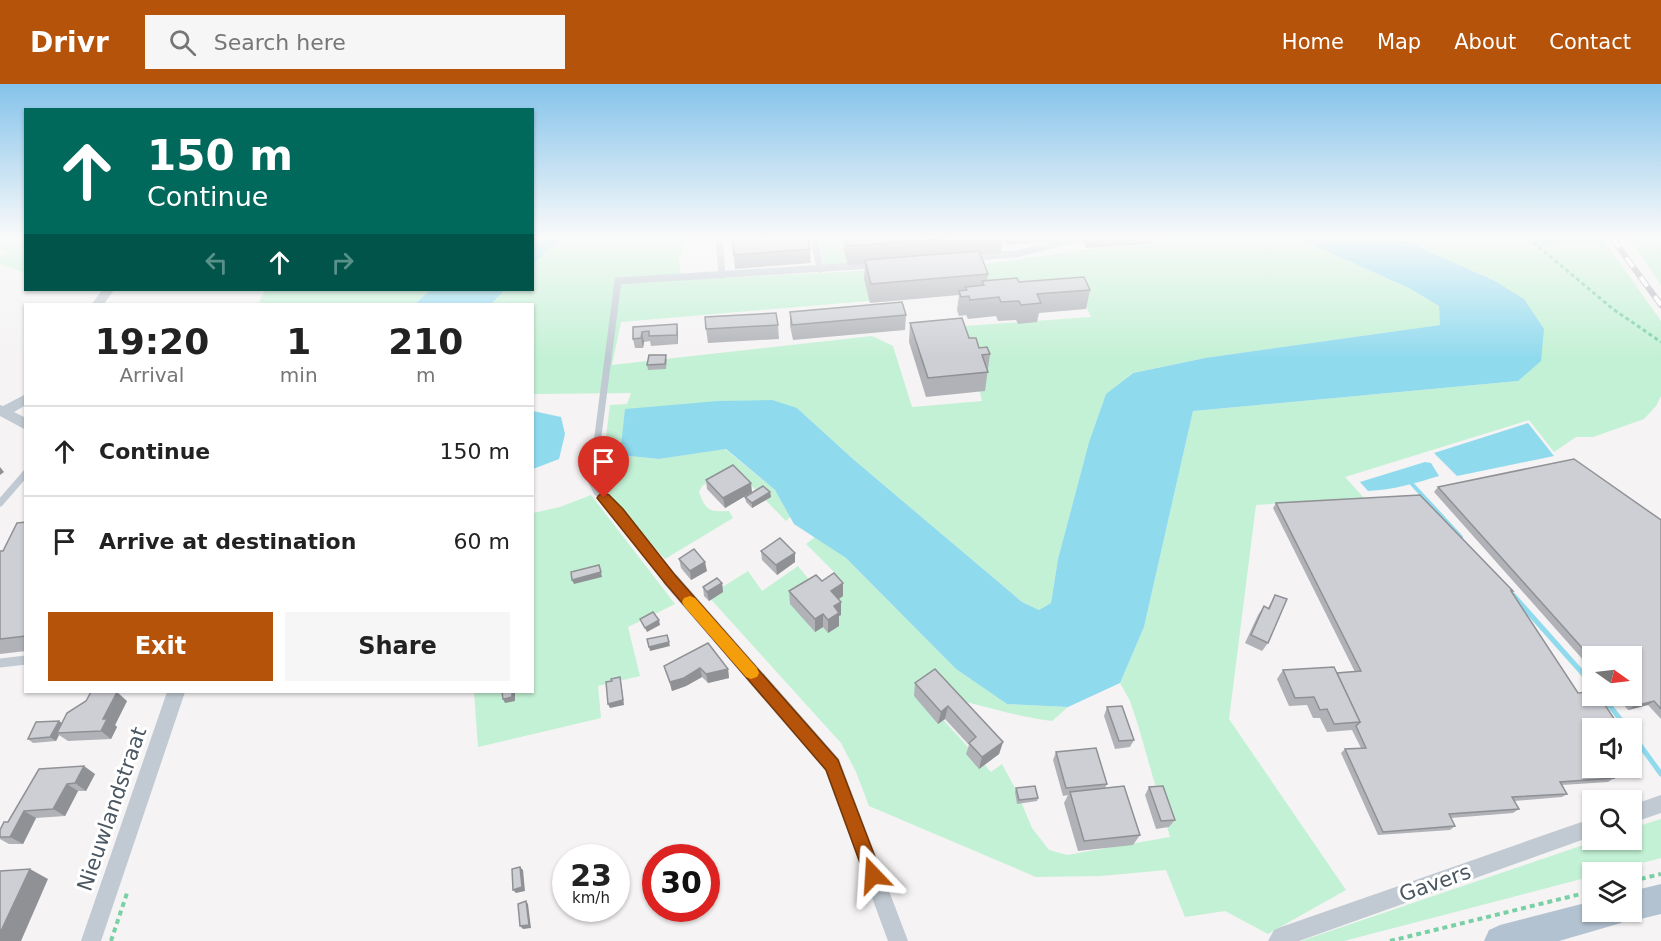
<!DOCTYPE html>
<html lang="en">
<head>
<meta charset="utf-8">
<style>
  :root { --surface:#fff; --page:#f6f6f6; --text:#222; --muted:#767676; --line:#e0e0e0; --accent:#b45309 }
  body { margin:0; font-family:"DejaVu Sans",sans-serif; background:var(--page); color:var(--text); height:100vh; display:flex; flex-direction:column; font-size:22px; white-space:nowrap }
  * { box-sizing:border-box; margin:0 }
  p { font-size:20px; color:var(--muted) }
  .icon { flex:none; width:33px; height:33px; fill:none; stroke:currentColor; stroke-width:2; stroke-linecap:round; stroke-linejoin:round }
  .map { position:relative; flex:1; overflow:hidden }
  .side { position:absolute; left:24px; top:219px; width:510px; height:390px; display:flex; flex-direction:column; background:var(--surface); border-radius:0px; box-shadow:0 2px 4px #0004 }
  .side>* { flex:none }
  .hud { position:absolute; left:24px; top:24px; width:510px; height:183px; border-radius:0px; box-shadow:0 2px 4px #0004; background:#00695c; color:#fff; overflow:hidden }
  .needle { width:39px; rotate:104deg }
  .fabs { position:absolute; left:1582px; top:562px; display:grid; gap:12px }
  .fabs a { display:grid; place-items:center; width:60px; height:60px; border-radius:0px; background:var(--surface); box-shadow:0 2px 4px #0004; font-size:30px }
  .speed { position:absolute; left:552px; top:760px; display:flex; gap:12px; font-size:30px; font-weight:700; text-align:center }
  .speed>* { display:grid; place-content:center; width:78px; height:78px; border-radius:50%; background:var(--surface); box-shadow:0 2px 4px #0004; line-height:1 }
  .speed small { font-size:15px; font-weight:400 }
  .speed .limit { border:9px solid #d22; background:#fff; color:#111 }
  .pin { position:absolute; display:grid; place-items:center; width:51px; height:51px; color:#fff; margin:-62px -26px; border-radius:50% 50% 50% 0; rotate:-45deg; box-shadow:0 0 6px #0007 }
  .pin .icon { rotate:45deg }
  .me { position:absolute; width:66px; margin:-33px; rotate:340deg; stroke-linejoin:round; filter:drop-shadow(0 0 4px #0008) }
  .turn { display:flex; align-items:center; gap:21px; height:126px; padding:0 24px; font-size:27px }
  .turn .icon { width:78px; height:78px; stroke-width:2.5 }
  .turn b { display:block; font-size:42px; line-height:51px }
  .lanes { display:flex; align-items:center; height:57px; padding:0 24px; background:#0003; justify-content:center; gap:30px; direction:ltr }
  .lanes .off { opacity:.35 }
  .eta { display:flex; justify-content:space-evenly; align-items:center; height:102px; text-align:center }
  .eta b { font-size:36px; font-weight:700; line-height:42px }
  .cta { display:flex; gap:12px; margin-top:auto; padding:12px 24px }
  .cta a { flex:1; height:69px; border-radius:0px; background:var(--accent); color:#fff; font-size:24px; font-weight:700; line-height:69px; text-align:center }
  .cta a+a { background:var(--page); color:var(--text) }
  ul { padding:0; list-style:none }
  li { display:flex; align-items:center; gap:18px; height:90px; padding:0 24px; border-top:2px solid var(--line) }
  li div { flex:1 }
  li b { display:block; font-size:22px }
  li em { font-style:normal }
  header { display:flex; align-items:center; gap:36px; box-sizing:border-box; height:84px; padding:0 30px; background:var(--accent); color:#fff }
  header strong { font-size:28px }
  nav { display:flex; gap:33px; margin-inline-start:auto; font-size:21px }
  .search { width:420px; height:54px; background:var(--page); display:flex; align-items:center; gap:15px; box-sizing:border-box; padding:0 21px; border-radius:0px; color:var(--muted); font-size:22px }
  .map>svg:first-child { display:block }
  .green { fill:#c3f1d5 }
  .water { fill:#90daee }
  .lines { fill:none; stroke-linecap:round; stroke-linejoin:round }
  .stream-far1 { stroke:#90daee; stroke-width:4 }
  .stream { stroke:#90daee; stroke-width:5 }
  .path-far1 { stroke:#7ad0a6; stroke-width:3; stroke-dasharray:4 3; stroke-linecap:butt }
  .path { stroke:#7ad0a6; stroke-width:4; stroke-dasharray:5 4; stroke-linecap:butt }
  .lane-far1 { stroke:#c1cad2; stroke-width:7 }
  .lane { stroke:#c1cad2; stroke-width:9 }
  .street { fill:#c1cad2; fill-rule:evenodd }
  .primary { fill:#b3c2d1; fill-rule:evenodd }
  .rail-casing { stroke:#b5b8bd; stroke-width:6 }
  .rail { stroke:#fff; stroke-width:4; stroke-dasharray:12; stroke-linecap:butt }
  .wall { fill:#b0b2b7 }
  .shaded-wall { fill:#909195 }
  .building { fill:#cdcfd5; stroke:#909195; stroke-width:1.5 }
  .route { fill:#b45309; stroke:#753606; stroke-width:1.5 }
  .slow { fill:#f59e0b }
  .labels { text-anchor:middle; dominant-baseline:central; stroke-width:6; stroke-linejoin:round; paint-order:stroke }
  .near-street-label { font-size:21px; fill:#4a5661; stroke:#fff }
</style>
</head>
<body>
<header>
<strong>Drivr</strong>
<div class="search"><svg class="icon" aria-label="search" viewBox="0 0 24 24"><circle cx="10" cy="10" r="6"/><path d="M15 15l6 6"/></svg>Search here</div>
<nav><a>Home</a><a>Map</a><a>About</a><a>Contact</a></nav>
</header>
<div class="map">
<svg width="1661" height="857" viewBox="0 0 1661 857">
  <rect width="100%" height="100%" fill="#f5f3f3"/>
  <g class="green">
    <polygon points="0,154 25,154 25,189 0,180 0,172 7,168 0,165"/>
    <path d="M 561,154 L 687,154 L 679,174 L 681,196 L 939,183 L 950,210 L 621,238 L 612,281 L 872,252 L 893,262 L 912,323 L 982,317 L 964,242 L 1091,233 L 1077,203 L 981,211 L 973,182 L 1081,166 L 1155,160 L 1151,154 L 1297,154 L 1409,204 L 1439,222 L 1440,241 L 1205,274 L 1132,289 L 1106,311 L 1089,358 L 1058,475 L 1051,519 L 1039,526 L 1022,518 L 853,375 L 797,324 L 624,352 L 621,371 L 659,375 L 725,365 L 775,406 L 791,432 L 786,437 L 733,383 L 702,402 L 699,408 C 706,427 709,428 729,427 L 733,434 L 665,475 L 629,436 L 611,411 L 606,413 L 601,392 L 610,321 L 627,320 L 631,309 L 534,310 L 533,315 L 532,220 L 491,220 L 505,206 L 532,206 L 533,180 Z"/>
    <polygon points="819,154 899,154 850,180 824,183"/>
    <path d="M 1399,154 L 1602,154 L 1661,237 L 1661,312 L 1656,322 L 1644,335 L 1593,353 L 1576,353 L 1554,368 L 1529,336 L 1345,393 L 1364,414 L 1256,421 L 1229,635 L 1346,806 L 1268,850 L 1225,827 L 1185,833 L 1166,786 L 1101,792 L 1036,793 L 869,722 L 856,688 L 841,659 L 708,512 L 748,487 L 762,507 L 798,482 L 816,504 L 835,489 L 806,460 L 815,453 L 846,474 L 956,585 L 1007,620 L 1068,623 L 1052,637 C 1006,631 962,615 916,606 L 991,688 L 1002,680 L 1016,706 L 1032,744 L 1049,766 L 1067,771 L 1170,753 L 1138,641 L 1130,617 L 1120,599 L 1144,543 L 1193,327 L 1518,297 L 1495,197 Z"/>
    <polygon points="1629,154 1661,154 1661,201"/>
    <polygon points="265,206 430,206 415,220 258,220"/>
    <polygon points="591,411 675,520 628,543 640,592 598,602 601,634 478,663 474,608 532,608 533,429 560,423"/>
    <polygon points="1661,735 1661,774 1604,789 1593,789 1593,792 1344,857 1301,857 1598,756 1632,756 1632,744"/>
  </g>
  <g class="water">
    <polygon points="533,154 561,154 533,180"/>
    <polygon points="1297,154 1399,154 1495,197 1524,215 1544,245 1541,277 1518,297 1193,327 1144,543 1120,599 1068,623 1007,620 956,585 846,474 794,440 775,406 726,365 659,375 620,371 625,325 718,317 772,316 797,324 853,375 1022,518 1039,526 1051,519 1058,475 1089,358 1106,310 1133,289 1205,274 1440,241 1439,222 1409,204"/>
    <polygon points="430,206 505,206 491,220 415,220"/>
    <polygon points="533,327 561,333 565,350 559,375 533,385"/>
    <polygon points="1528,339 1554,372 1457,392 1434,369"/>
    <path d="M 1425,378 L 1431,379 L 1439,392 C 1416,399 1393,406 1368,407 L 1360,398 Z"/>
  </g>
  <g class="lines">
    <g class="stream-far1">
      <polyline points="1536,154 1544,158 1604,154"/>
      <polyline points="1412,400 1461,453"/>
    </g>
    <g class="stream">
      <polyline points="1513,511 1593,601"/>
      <polyline points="1602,612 1628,645"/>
      <polyline points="1632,650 1661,690"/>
    </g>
    <polyline class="path-far1" points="1528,154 1613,225 1661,258"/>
    <g class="path">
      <polyline points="1632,797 1661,790"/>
      <polyline points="111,857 127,809"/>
      <polyline points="1390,857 1593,807"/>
    </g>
    <g class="lane-far1">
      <polyline points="719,154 722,191"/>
      <polyline points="814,154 820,185"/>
      <polyline points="972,173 1016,170 1081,154"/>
      <polyline points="0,419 26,389"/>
      <polyline points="637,453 618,428 597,408 592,398 618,197 873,181"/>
    </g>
    <g class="lane">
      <polyline points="636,451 670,495"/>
      <polyline points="0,579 26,576"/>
    </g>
    <g class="street">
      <polygon points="102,206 114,206 104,220 92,220"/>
      <polygon points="26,310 26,321 14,328 26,334 26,346 0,332 0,321 3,322"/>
      <polygon points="670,489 676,490 839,675 908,857 888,857 825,686 664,500 662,495 664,490"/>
      <polygon points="167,608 185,608 101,857 81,857"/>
      <polygon points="1661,711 1661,729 1632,739 1632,721"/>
      <polygon points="1593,734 1593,752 1299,857 1268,857 1274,846 1281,843"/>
    </g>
    <polygon class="primary" points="1661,800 1661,830 1632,837 1623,834 1621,839 1559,857 1484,857 1489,846 1500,841 1593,817 1593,828 1632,828 1632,807"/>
    <defs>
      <polyline id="rail" points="1612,154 1661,221"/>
    </defs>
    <use href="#rail" class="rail-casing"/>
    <use href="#rail" class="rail"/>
  </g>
  <g class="wall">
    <polygon points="732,154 810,165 811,179 735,185"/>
    <polygon points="844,154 1070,154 1069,156 1006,161 1003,154 1001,169 980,170 988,190 987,197 1019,198 1090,206 1086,225 1039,229 1037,238 1018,240 1016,236 998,237 996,232 968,235 966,231 959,232 957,226 959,211 870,219 864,195 865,180 848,181 844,168"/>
    <polygon points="1084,154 1153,154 1152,160 1086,164 1083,158"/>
    <polygon points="790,228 906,231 905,246 793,256 790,242"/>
    <polygon points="910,239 969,254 979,264 990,270 985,307 926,313 909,258"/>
    <polygon points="677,240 678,250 678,260 651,262 650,257 644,258 643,264 635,264 633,255 633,243"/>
    <polygon points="778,241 779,255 708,259 706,245"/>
    <polygon points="667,275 666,285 648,286 647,281"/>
    <polygon points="706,396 752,408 725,424 707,405"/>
    <polygon points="1438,403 1661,436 1661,635 1648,621 1628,626 1616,612 1632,612 1593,573 1593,587 1434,408"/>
    <polygon points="770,408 771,413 752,424 746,418 745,413"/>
    <polygon points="1276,419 1513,507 1512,508 1593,645 1593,652 1587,652 1614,694 1608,698 1562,701 1567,710 1562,713 1514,717 1519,725 1513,729 1451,734 1455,742 1450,746 1378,751 1341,669 1345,665 1361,664 1352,646 1327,648 1320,634 1313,634 1307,621 1289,622 1277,595 1283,586 1337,589 1355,588 1273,424"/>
    <polygon points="26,438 26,567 0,570 0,467 3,467"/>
    <polygon points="761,467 795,469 795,478 777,491 762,476"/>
    <polygon points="679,475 707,487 691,496 681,484"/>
    <polygon points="822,497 843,499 843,512 839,515 841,518 841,531 839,532 839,542 828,549 823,543 815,548 790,520 789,507"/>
    <polygon points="722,499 723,508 709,517 704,512 703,503"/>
    <polygon points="1275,511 1268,559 1262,567 1245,559 1258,531 1264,522 1268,524"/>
    <polygon points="664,582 728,585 729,594 708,599 702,593 686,602 672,607"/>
    <polygon points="915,599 1003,658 999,670 979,685 966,670 969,661 945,635 938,640 914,612"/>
    <polygon points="127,617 115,641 117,643 111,655 68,657 59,651 56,657 33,659 28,655 62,639"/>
    <polygon points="1107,623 1134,656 1130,663 1115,665 1104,632"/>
    <polygon points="1056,668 1107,700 1105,704 1140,751 1133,761 1078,767 1064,719 1068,711 1063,712 1053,676"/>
    <polygon points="39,685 95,690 86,707 78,707 65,732 36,734 23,760 9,760 0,755 0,746 8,738"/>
    <polygon points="1149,703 1175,736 1169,743 1156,745 1145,711"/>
    <polygon points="1016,704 1038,714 1037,717 1017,720 1015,708"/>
  </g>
  <g class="shaded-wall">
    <polygon points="677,240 678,250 678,260 677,251"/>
    <polygon points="642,248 644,258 643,264 641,254"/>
    <polygon points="0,383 4,388 0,391"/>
    <polygon points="751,399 752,408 725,424 723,414"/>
    <polygon points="770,408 771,413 752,424 752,419"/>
    <polygon points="795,469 795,478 777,491 776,481"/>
    <polygon points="705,478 707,487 691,496 690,487"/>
    <polygon points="599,481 602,493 574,500 572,496"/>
    <polygon points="722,499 723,508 709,517 707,508"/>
    <polygon points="843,499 843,512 831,520 831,507"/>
    <polygon points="841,518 841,531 839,532 839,542 828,549 828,536 834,522"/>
    <polygon points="823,530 823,543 815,548 815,535"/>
    <polygon points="659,536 660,541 647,548 645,544"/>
    <polygon points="669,558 670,562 650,567 649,563"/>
    <polygon points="700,584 702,593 686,602 672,607 670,598"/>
    <polygon points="728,585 729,594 708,599 706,590"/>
    <polygon points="620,593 621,598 624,621 610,624 608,620"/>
    <polygon points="117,608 127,617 115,641 117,643 111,655 101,647 103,635"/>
    <polygon points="512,608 515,609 515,617 505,619 503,615"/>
    <polygon points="1654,617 1648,621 1628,626 1634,622"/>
    <polygon points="948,622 945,635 938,640 941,628"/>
    <polygon points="59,637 65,641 57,649 59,651 56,657 50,653"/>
    <polygon points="1003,658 999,670 979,685 982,673"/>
    <polygon points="84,682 95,690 86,707 75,699"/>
    <polygon points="67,700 78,707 65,732 53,725"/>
    <polygon points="24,727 36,734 23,760 10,753"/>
    <polygon points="520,783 523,786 525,807 516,809 513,806"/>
    <polygon points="30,785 48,795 21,857 0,857 0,849"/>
    <polygon points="526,817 528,820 531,844 523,845 520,842"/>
  </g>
  <g class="building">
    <polygon points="732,154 808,154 810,165 734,171"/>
    <polygon points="846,154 951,154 848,162"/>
    <polygon points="979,167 988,190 871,200 865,176"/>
    <polygon points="1084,193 1090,206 1037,210 1041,219 1021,221 1019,217 1001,218 999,213 970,216 969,212 961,213 959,207 967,206 965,203 984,201 982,197 1017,194 1019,198"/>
    <polygon points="902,218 906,231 792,241 790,228"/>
    <polygon points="776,229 778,241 706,245 705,233"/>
    <polygon points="962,234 969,254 976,254 979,264 987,263 990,270 982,271 988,288 928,294 910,239"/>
    <polygon points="677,240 677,251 649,252 649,247 642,248 641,254 633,255 633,243"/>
    <polygon points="649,271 666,271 665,280 647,281"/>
    <polygon points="1574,375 1661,436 1661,625 1654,617 1634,622 1625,612 1632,612 1632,573 1593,573 1593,576 1438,403"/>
    <polygon points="733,381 751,399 723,414 706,396"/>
    <polygon points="763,402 770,408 752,419 745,413"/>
    <polygon points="1420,411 1513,507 1511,507 1578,609 1593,608 1593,612 1599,612 1621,645 1593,645 1593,648 1585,649 1593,661 1593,684 1608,684 1614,694 1560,698 1567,710 1512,713 1519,725 1449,730 1455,742 1383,748 1345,665 1366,664 1356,642 1360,638 1337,589 1361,587 1276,419"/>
    <polygon points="26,438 26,552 0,555 0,467 3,467 17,439"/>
    <polygon points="780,454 795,469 776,481 761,467"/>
    <polygon points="694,465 705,478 690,487 679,475"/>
    <polygon points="599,481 601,488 572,496 571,488"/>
    <polygon points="834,489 843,499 831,507 841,518 834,522 839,529 828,536 823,530 815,535 789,507 816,491 822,497"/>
    <polygon points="717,494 722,499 707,508 703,503"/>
    <polygon points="1275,511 1287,515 1268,559 1251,551 1264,522 1269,525"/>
    <polygon points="653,528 659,536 645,544 640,535"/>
    <polygon points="667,551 669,558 649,563 647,555"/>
    <polygon points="708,559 728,585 706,590 700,584 684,594 670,598 664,582"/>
    <polygon points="1334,583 1360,638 1334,640 1327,625 1320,626 1314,613 1295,614 1283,586"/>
    <polygon points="935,585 1003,658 982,673 969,659 976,653 948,622 941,628 915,599"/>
    <polygon points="620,593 623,616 608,620 606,598 612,597 611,595"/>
    <polygon points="91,608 117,608 103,635 107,635 101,647 57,649 67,629 86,617"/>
    <polygon points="502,608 512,608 512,613 503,615"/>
    <polygon points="1122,622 1134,656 1119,657 1107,623"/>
    <polygon points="59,637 50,653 28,655 36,638"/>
    <polygon points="1096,664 1107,700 1066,704 1056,668"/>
    <polygon points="84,682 75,699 67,700 53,725 24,727 10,753 0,753 0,746 4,738 8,738 39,685"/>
    <polygon points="1035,702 1038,714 1019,716 1016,704"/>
    <polygon points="1124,702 1140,751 1084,757 1070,708"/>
    <polygon points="1163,702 1175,736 1161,737 1149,703"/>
    <polygon points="520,783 522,803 513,806 512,785"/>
    <polygon points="30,785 0,849 0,787"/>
    <polygon points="526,817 529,841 520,842 518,820"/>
  </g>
  <linearGradient id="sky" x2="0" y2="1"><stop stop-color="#85c3ea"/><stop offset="0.56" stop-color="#fafafa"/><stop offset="1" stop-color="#fafafa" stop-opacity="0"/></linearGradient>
  <rect width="1661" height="274" fill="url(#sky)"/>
  <polygon class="route" points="604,409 609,411 623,425 675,491 838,676 882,791 880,798 873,800 867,798 826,686 665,499 597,414 599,411"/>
  <polygon class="slow" points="690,512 695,514 757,584 759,589 757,593 751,595 746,593 684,522 682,518 684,514"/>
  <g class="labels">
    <g class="near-street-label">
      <text transform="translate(112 725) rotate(-71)">Nieuwlandstraat</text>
      <text transform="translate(1435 799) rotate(-19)">Gavers</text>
    </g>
  </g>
</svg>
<div class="fabs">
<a><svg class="needle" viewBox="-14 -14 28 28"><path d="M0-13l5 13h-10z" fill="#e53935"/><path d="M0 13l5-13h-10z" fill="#767676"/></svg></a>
<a><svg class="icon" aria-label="sound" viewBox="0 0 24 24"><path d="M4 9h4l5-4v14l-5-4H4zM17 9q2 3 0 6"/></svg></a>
<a><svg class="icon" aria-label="search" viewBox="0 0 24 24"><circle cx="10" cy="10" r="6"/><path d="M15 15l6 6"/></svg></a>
<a><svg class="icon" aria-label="layers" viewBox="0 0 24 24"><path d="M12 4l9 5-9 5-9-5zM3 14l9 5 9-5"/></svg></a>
</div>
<div class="speed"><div>23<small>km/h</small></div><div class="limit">30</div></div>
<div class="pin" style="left:604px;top:414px;background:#d93025"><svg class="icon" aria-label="arrive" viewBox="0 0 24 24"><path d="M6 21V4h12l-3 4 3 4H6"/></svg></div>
<svg class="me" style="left:873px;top:791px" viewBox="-20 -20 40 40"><path d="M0-17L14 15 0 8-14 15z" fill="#b45309" stroke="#fff" stroke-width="4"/></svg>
<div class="hud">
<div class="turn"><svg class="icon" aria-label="ahead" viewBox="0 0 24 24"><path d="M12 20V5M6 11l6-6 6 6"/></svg><div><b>150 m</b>Continue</div></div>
<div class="lanes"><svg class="icon off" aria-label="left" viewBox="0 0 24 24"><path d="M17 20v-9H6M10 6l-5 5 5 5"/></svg><svg class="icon" aria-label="ahead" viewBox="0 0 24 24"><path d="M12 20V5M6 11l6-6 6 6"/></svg><svg class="icon off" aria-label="right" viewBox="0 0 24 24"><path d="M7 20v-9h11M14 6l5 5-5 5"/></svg></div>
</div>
<section class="side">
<div class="eta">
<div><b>19:20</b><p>Arrival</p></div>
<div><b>1</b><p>min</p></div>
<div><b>210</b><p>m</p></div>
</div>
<ul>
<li><svg class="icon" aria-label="ahead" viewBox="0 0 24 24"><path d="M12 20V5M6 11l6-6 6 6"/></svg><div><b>Continue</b></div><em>150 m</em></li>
<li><svg class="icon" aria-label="arrive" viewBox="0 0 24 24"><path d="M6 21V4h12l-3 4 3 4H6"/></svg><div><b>Arrive at destination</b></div><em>60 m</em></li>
</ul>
<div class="cta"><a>Exit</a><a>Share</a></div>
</section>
</div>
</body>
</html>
